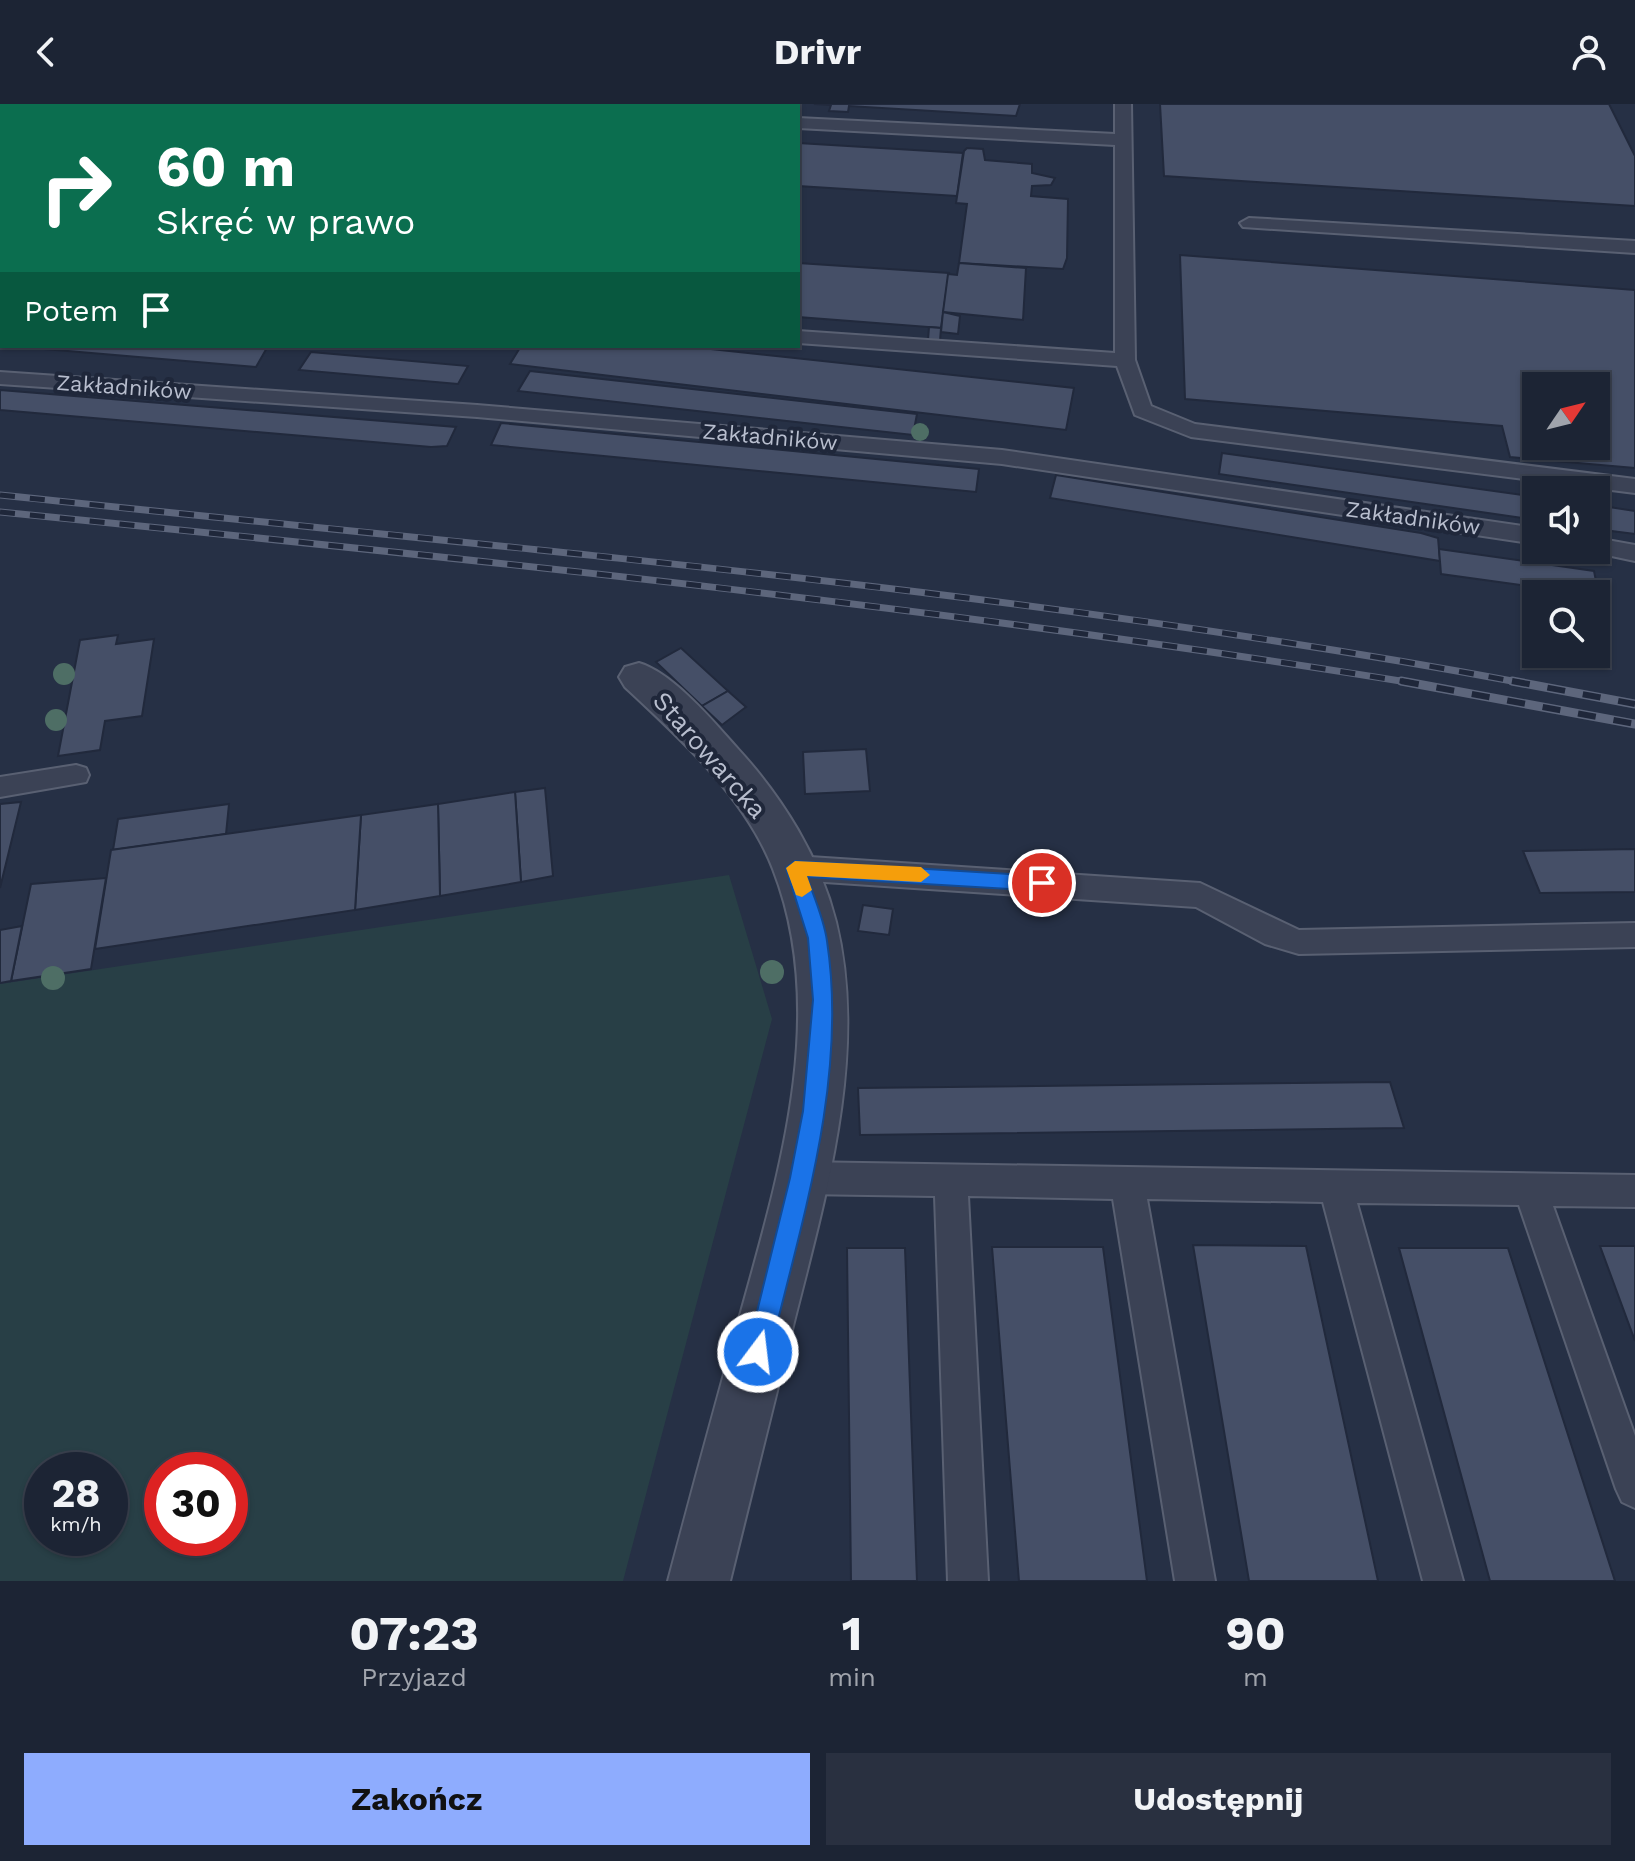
<!DOCTYPE html>
<html lang="pl">
<head>
<meta charset="utf-8">
<style>
  :root { --surface:#1c2434; --page:#293040; --text:#f1f3f6; --muted:#a0a4ac; --line:#3a414f; --accent:#8eacfe }
  body { margin:0; font-family:"Work Sans",sans-serif; background:var(--page); color:var(--text); height:100vh; display:flex; flex-direction:column; font-size:30px; white-space:nowrap }
  * { box-sizing:border-box; margin:0 }
  p { font-size:26px; color:var(--muted) }
  .icon { flex:none; width:44px; height:44px; fill:none; stroke:currentColor; stroke-width:2; stroke-linecap:round; stroke-linejoin:round }
  .map { position:relative; height:1477px; overflow:hidden }
  .drawer { display:flex; flex-direction:column; background:var(--surface); flex:1 }
  .drawer>* { flex:none }
  .hud { position:absolute; left:0px; top:0px; width:800px; height:244px; box-shadow:0 2px 6px #0004,0 0 0 2px var(--line); background:#0b6e4f; color:#fff; overflow:hidden }
  .needle { width:52px; rotate:55deg }
  .tools { position:absolute; left:1522px; top:268px; display:grid; gap:16px }
  .tools a { display:grid; place-items:center; width:88px; height:88px; border-radius:0px; background:var(--surface); box-shadow:0 2px 6px #0004,0 0 0 2px var(--line); font-size:40px }
  .speed { position:absolute; left:24px; top:1348px; display:flex; gap:16px; font-size:40px; font-weight:700; text-align:center }
  .speed>* { display:grid; place-content:center; width:104px; height:104px; border-radius:50%; background:var(--surface); box-shadow:0 2px 6px #0004,0 0 0 2px var(--line); line-height:1 }
  .speed small { font-size:20px; font-weight:400 }
  .speed .limit { border:12px solid #d22; background:#fff; color:#111 }
  .pin { position:absolute; display:grid; place-items:center; width:68px; height:68px; color:#fff; margin:-34px; border:4px solid #fff; border-radius:50%; box-shadow:0 2px 8px #0007 }
  .me { position:absolute; width:88px; margin:-44px; rotate:15deg; stroke-linejoin:round; filter:drop-shadow(0 0 6px #0008) }
  .turn { display:flex; align-items:center; gap:28px; height:168px; padding:0 24px; font-size:36px }
  .turn .icon { width:104px; height:104px; stroke-width:2.5 }
  .turn b { display:block; font-size:56px; line-height:68px }
  .then { display:flex; align-items:center; height:76px; padding:0 24px; background:#0003; gap:16px; font-size:30px }
  .eta { display:flex; justify-content:space-evenly; align-items:center; height:136px; text-align:center }
  .eta b { font-size:48px; font-weight:700; line-height:56px }
  .button { display:flex; gap:16px; margin-top:auto; padding:16px 24px }
  .button a { flex:1; height:92px; border-radius:0px; background:var(--accent); color:#111; font-size:32px; font-weight:700; line-height:92px; text-align:center }
  .button a+a { background:var(--page); color:var(--text) }
  header { display:flex; justify-content:space-between; align-items:center; height:104px; padding:0 24px; background:var(--surface); font-size:36px; font-weight:700 }
  .map>svg:first-child { display:block }
  .green { fill:#283f46; fill-rule:evenodd }
  .building { fill:#454f67; stroke:#21293c; stroke-width:2; fill-rule:evenodd }
  .lines { fill:none; stroke-linecap:round; stroke-linejoin:round }
  .service-casing { stroke:#596072; stroke-width:4 }
  .minor-casing { stroke:#596072; stroke-width:4 }
  .primary-casing { stroke:#444b5e; stroke-width:4 }
  .service { fill:#3b4255; fill-rule:evenodd }
  .minor { fill:#3b4255; fill-rule:evenodd }
  .primary { fill:#596174; fill-rule:evenodd }
  .rail-far1-casing { stroke:#5d667c; stroke-width:7 }
  .rail-casing { stroke:#5d667c; stroke-width:9 }
  .rail-far1 { stroke:#1f273a; stroke-width:5; stroke-dasharray:15; stroke-linecap:butt }
  .rail { stroke:#1f273a; stroke-width:6; stroke-dasharray:18; stroke-linecap:butt }
  .tree { fill:#4e6e65 }
  .route { fill:#1a73e8; stroke:#114b97; stroke-width:2 }
  .slow { fill:#f59e0b }
  .labels { text-anchor:middle; dominant-baseline:central; stroke-width:8; stroke-linejoin:round; paint-order:stroke }
  .far-street-label { font-size:22px; fill:#b8bece; stroke:#1f273a }
  .street-label { font-size:26px; fill:#b8bece; stroke:#1f273a }
</style>
</head>
<body>
<header><svg class="icon" aria-label="back" viewBox="0 0 24 24"><path d="M15 5l-7 7 7 7"/></svg>Drivr<svg class="icon" aria-label="person" viewBox="0 0 24 24"><circle cx="12" cy="8" r="4"/><path d="M4 21q1-7 8-7t8 7"/></svg></header>
<div class="map">
<svg width="1635" height="1477" viewBox="0 0 1635 1477">
  <rect width="100%" height="100%" fill="#263045"/>
  <path class="green" d="M 729,771 L 772,915 L 623,1477 L 0,1477 L 0,880 ZM 42,1366 L 110,1366 L 110,1434 L 42,1434 ZM 162,1366 L 230,1366 L 230,1434 L 162,1434 Z"/>
  <g class="building">
    <polygon points="814,0 1020,0 1016,12 849,2 848,8 829,7 831,1"/>
    <polygon points="1160,0 1609,0 1635,52 1635,102 1164,72"/>
    <polygon points="798,39 963,49 957,92 798,82"/>
    <polygon points="967,44 983,45 985,56 1032,60 1032,69 1055,74 1051,81 1032,82 1031,92 1068,95 1067,154 1063,165 959,159 967,100 956,99 964,47"/>
    <path d="M 1180,151 L 1635,186 L 1635,364 L 1510,353 L 1502,322 L 1185,295 ZM 1536,282 L 1596,282 L 1596,342 L 1536,342 Z"/>
    <polygon points="798,159 949,169 941,224 798,213"/>
    <polygon points="959,159 1026,164 1023,216 943,208 948,170 957,171"/>
    <polygon points="943,208 960,212 958,230 941,228"/>
    <polygon points="929,223 941,224 940,237 928,236"/>
    <polygon points="9,242 268,242 256,263"/>
    <polygon points="521,242 659,245 661,242 683,242 1074,284 1066,326 510,260"/>
    <polygon points="311,248 468,262 458,280 299,266"/>
    <polygon points="530,267 917,310 913,331 518,287"/>
    <polygon points="0,286 456,323 447,342 431,343 0,306"/>
    <polygon points="501,319 979,365 976,388 491,341"/>
    <polygon points="1222,349 1536,393 1536,416 1219,370"/>
    <polygon points="1056,371 1421,429 1438,434 1440,457 1050,394"/>
    <polygon points="1596,401 1635,407 1635,430 1596,425"/>
    <polygon points="1439,445 1594,467 1599,492 1441,470"/>
    <polygon points="118,531 116,540 154,535 142,612 105,617 100,646 58,652 80,536"/>
    <polygon points="681,544 728,587 702,602 656,558"/>
    <polygon points="728,587 746,603 722,621 702,602"/>
    <polygon points="866,645 870,687 805,690 803,648"/>
    <polygon points="545,684 553,772 521,778 515,688"/>
    <polygon points="515,688 521,778 440,792 438,700"/>
    <polygon points="21,698 0,784 0,700"/>
    <polygon points="229,700 226,730 113,746 118,715"/>
    <polygon points="438,700 440,792 355,806 361,711"/>
    <polygon points="361,711 355,806 95,845 111,746"/>
    <polygon points="1635,745 1635,788 1540,789 1523,747"/>
    <polygon points="106,774 91,865 11,877 31,780"/>
    <polygon points="863,801 893,805 889,831 858,827"/>
    <polygon points="22,822 11,877 0,879 0,826"/>
    <polygon points="1390,978 1404,1024 860,1031 858,984"/>
    <polygon points="1193,1141 1306,1142 1378,1477 1249,1477"/>
    <polygon points="1600,1142 1635,1142 1635,1237"/>
    <polygon points="992,1143 1103,1143 1147,1477 1019,1477"/>
    <polygon points="847,1144 905,1144 917,1477 851,1477"/>
    <polygon points="1399,1144 1508,1144 1615,1477 1490,1477"/>
  </g>
  <g class="lines">
    <defs>
      <g id="service">
        <polygon points="1115,0 1131,0 1135,256 1151,302 1195,320 1635,375 1635,389 1191,333 1135,311 1117,262 798,239 798,227 1115,249 1115,41 798,24 798,14 1115,30"/>
        <polygon points="1249,114 1635,137 1635,149 1243,123 1240,119"/>
        <polygon points="0,268 477,301 1002,346 1536,424 1536,440 1002,360 477,313 0,280"/>
        <polygon points="1596,434 1635,441 1635,457 1588,447 1596,446"/>
        <polygon points="76,661 86,664 89,671 86,678 0,693 0,673"/>
        <polygon points="795,752 1200,779 1299,826 1635,819 1635,843 1299,850 1265,840 1196,803 795,776 785,772 781,764 785,756"/>
        <polygon points="801,1058 1635,1071 1635,1103 1553,1102 1635,1332 1635,1404 1622,1398 1616,1385 1519,1101 1357,1099 1463,1477 1423,1477 1323,1098 1147,1095 1215,1477 1175,1477 1113,1095 968,1092 988,1477 948,1477 935,1092 801,1090 789,1085 784,1074 789,1063"/>
      </g>
      <path id="minor" d="M 639,559 C 673,569 714,618 738,645 C 783,694 820,754 836,818 C 868,948 826,1091 794,1218 C 773,1304 751,1391 730,1477 L 668,1477 C 690,1393 713,1310 736,1226 C 776,1080 831,913 773,765 C 745,693 680,634 625,583 L 619,573 L 625,563 Z"/>
      <g id="primary">
        <polygon points="121,0 148,0 120,2"/>
        <polygon points="2,117 2,136 0,137 0,118"/>
      </g>
    </defs>
    <use href="#service" class="service-casing"/>
    <use href="#minor" class="minor-casing"/>
    <use href="#primary" class="primary-casing"/>
    <use href="#service" class="service"/>
    <use href="#minor" class="minor"/>
    <use href="#primary" class="primary"/>
    <defs>
      <g id="rail-far1">
        <path d="M 0,391 C 509,445 1020,485 1523,579"/>
        <path d="M 0,408 C 473,455 944,503 1413,579"/>
      </g>
      <g id="rail">
        <polyline points="1401,577 1635,620"/>
        <polyline points="1512,577 1635,600"/>
      </g>
    </defs>
    <use href="#rail-far1" class="rail-far1-casing"/>
    <use href="#rail" class="rail-casing"/>
    <use href="#rail-far1" class="rail-far1"/>
    <use href="#rail" class="rail"/>
  </g>
  <g class="tree">
    <circle cx="920" cy="328" r="9"/>
    <circle cx="64" cy="570" r="11"/>
    <circle cx="56" cy="616" r="11"/>
    <circle cx="772" cy="868" r="12"/>
    <circle cx="53" cy="874" r="12"/>
  </g>
  <path class="route" d="M 795,757 L 1042,772 L 1051,779 L 1042,787 L 807,773 C 814,793 824,815 827,837 C 848,974 802,1116 770,1248 L 767,1256 L 758,1260 L 750,1256 L 747,1248 L 790,1074 L 803,1007 L 813,896 L 808,834 L 786,764 Z"/>
  <polygon class="slow" points="795,757 921,763 930,771 921,778 807,772 812,786 802,793 796,791 786,764"/>
  <g class="labels">
    <g class="far-street-label">
      <text transform="translate(124 283) rotate(4)">Zakładników</text>
      <text transform="translate(770 333) rotate(5)">Zakładników</text>
      <text transform="translate(1413 414) rotate(8)">Zakładników</text>
    </g>
    <g class="street-label">
      <text transform="translate(710 651) rotate(49)">Starowarcka</text>
    </g>
  </g>
</svg>
<div class="tools">
<a><svg class="needle" viewBox="-14 -14 28 28"><path d="M0-13l5 13h-10z" fill="#e53935"/><path d="M0 13l5-13h-10z" fill="#a0a4ac"/></svg></a>
<a><svg class="icon" aria-label="sound" viewBox="0 0 24 24"><path d="M4 9h4l5-4v14l-5-4H4zM17 9q2 3 0 6"/></svg></a>
<a><svg class="icon" aria-label="search" viewBox="0 0 24 24"><circle cx="10" cy="10" r="6"/><path d="M15 15l6 6"/></svg></a>
</div>
<div class="speed"><div>28<small>km/h</small></div><div class="limit">30</div></div>
<div class="pin" style="left:1042px;top:779px;background:#d93025"><svg class="icon" aria-label="arrive" viewBox="0 0 24 24"><path d="M6 21V4h12l-3 4 3 4H6"/></svg></div>
<svg class="me" style="left:758px;top:1248px" viewBox="-20 -20 40 40"><circle r="17" fill="#1a73e8" stroke="#fff" stroke-width="3"/><path d="M0-11L8 9 0 5-8 9z" fill="#fff"/></svg>
<div class="hud">
<div class="turn"><svg class="icon" aria-label="right" viewBox="0 0 24 24"><path d="M7 20v-9h11M14 6l5 5-5 5"/></svg><div><b>60 m</b>Skręć w prawo</div></div>
<div class="then">Potem<svg class="icon" aria-label="arrive" viewBox="0 0 24 24"><path d="M6 21V4h12l-3 4 3 4H6"/></svg></div>
</div>
</div>
<section class="drawer">
<div class="eta">
<div><b>07:23</b><p>Przyjazd</p></div>
<div><b>1</b><p>min</p></div>
<div><b>90</b><p>m</p></div>
</div>
<div class="button"><a>Zakończ</a><a>Udostępnij</a></div>
</section>
</body>
</html>
